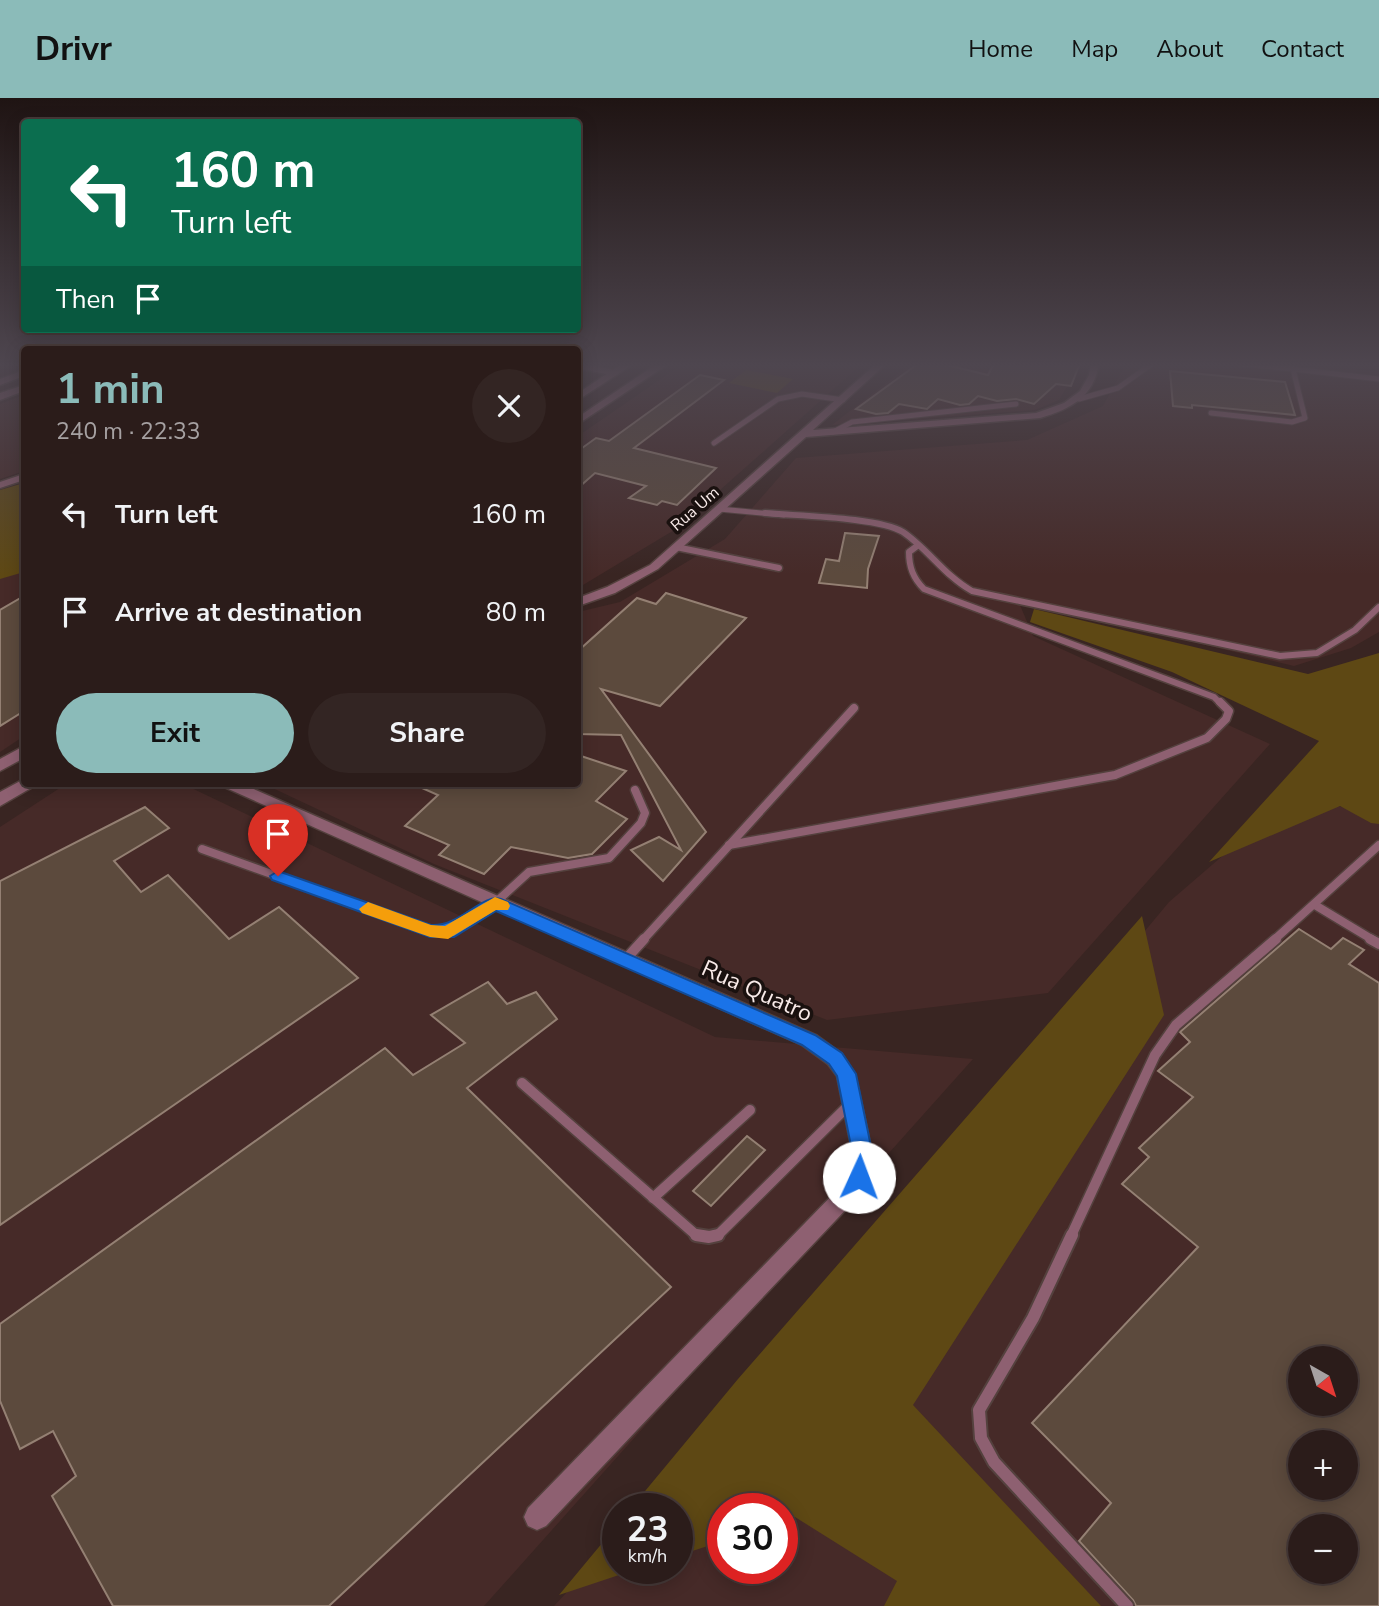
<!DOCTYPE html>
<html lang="en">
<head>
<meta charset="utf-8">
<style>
  :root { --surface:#2b1c1a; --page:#332523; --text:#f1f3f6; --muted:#a6a1a2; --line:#473a39; --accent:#8bbbb9 }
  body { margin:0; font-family:"Nunito Sans",sans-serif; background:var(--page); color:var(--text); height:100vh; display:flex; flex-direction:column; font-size:26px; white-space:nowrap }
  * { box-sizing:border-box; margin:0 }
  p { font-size:23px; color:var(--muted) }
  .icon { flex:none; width:38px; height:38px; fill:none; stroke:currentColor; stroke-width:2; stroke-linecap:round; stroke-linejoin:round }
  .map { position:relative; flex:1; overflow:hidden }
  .side { position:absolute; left:21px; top:248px; width:560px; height:441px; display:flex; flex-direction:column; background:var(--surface); border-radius:7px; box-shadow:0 4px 18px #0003,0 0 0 2px var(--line) }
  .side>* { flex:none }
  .hud { position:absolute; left:21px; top:21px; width:560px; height:214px; border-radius:7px; box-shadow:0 4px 18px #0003,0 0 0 2px var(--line); background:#0b6e4f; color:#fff; overflow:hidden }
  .needle { width:46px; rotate:141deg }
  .fabs { position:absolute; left:1288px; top:1248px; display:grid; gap:14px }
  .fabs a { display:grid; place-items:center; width:70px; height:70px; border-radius:50%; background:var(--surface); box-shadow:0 4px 18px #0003,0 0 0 2px var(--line); font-size:35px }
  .speed { position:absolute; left:602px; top:1395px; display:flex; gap:14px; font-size:35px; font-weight:700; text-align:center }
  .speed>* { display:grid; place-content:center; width:91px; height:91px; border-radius:50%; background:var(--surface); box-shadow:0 4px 18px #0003,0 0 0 2px var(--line); line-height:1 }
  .speed small { font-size:18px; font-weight:400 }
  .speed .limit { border:10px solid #d22; background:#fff; color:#111 }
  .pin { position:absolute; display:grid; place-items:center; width:60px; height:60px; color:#fff; margin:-72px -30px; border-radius:50% 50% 50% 0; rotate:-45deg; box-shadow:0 0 7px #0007 }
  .pin .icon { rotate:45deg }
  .me { position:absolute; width:77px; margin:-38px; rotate:2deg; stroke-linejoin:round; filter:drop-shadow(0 0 5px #0008) }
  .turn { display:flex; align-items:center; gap:24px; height:147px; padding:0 35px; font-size:32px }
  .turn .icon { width:91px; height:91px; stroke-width:2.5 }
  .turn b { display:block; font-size:49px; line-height:60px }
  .then { display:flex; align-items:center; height:66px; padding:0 35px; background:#0003; gap:14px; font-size:26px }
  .round { display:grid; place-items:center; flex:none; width:74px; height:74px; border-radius:37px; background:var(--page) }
  .overview { display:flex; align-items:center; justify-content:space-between; height:119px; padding:0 35px }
  h1 { font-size:42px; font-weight:700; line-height:52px; color:var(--accent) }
  .action { display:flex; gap:14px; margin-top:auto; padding:14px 35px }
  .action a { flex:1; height:80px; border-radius:42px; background:var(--accent); color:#111; font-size:28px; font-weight:700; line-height:80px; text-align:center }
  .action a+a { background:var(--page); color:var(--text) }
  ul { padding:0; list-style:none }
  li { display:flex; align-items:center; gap:21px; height:98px; padding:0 35px }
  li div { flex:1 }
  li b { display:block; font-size:26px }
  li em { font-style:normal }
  header { display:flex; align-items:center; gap:42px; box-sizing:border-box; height:98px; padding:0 35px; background:var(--accent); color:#111 }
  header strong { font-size:33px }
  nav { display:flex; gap:38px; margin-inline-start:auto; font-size:24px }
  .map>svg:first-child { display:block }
  .built { fill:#462a28; fill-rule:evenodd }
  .green { fill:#5e4814 }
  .building { fill:#5c4a3d; stroke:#948073; stroke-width:2; fill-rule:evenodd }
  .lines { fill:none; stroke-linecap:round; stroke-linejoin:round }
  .service-far4-casing { stroke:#54413e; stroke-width:7 }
  .service-far3-casing { stroke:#54413e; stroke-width:9 }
  .service-far2-casing { stroke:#54413e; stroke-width:11 }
  .service-far1-casing { stroke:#54413e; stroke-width:13 }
  .service-casing { stroke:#54413e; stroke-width:16 }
  .minor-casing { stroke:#54413e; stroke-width:3 }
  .tertiary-casing { stroke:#54413e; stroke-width:3 }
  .service-far4 { stroke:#8e6071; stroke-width:5 }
  .service-far3 { stroke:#8e6071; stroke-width:6 }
  .service-far2 { stroke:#8e6071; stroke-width:8 }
  .service-far1 { stroke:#8e6071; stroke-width:10 }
  .service { stroke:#8e6071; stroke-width:12 }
  .minor { fill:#8e6071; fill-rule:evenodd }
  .tertiary { fill:#8e6071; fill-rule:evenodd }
  .route { fill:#1a73e8; stroke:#114b97; stroke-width:2 }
  .slow { fill:#f59e0b }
  .labels { text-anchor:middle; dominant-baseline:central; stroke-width:7; stroke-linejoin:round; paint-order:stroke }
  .far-street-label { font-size:16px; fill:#f8eae8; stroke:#1a110f }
  .near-street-label { font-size:23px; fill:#f8eae8; stroke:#1a110f }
</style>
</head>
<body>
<header>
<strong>Drivr</strong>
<nav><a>Home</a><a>Map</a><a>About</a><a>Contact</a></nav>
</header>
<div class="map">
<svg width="1379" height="1508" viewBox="0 0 1379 1508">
  <rect width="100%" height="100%" fill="#392522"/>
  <g class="built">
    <polygon points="684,265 863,265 676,431 578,490 578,338"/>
    <polygon points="912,265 1081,265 1059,302 1035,312 832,327"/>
    <polygon points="1126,265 1244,265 1379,273 1379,534 1351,550 1294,568 1104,523 1020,507 1033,538 1270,646 1048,895 827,922 434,766 264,686 578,686 578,514 620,504 725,441 796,360 1027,342 1103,308"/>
    <polygon points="24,297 24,373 0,381 0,306"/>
    <polygon points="24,392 24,638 0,654 0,401"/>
    <polygon points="66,686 183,686 715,939 973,961 484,1508 0,1508 0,729"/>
    <path d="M 1292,698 L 1379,717 L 1379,1508 L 554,1508 L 618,1439 L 618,1470 L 677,1470 L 677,1410 L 838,1202 L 1169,804 ZM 1300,1260 L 1346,1260 L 1346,1306 L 1300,1306 ZM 1300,1344 L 1346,1344 L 1346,1390 L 1300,1390 ZM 723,1410 L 782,1410 L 782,1470 L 723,1470 ZM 1300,1428 L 1346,1428 L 1346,1474 L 1300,1474 Z"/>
  </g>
  <g class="green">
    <polygon points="746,272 793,281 777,295 729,285"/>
    <polygon points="24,385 24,474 0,481 0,392"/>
    <polygon points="1034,511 1308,576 1379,555 1379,726 1371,725 1340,708 1209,764 1319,643 1172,574 1030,524"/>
    <polygon points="1142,818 1164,917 913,1307 1101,1508 884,1508 897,1483 795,1419 782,1423 782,1410 723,1410 723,1443 677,1458 677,1410 631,1410 738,1281"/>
    <polygon points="618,1426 618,1470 640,1470 559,1497"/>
  </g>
  <g class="building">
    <polygon points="919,265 939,265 988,277 994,265 1080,265 1071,288 1056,286 1034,306 1016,301 997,303 978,298 969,306 960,307 938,301 927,311 899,306 888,315 876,316 856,311"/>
    <polygon points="1170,273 1285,284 1295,317 1192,307 1192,310 1173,308"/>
    <polygon points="700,277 724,282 634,350 716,370 677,407 662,403 657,407 629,400 646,388 595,375 578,390 578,353 596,340 609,343"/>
    <polygon points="845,435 879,438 868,471 867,490 819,485 826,461 839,463"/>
    <polygon points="666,495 746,520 660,608 601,591 706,734 663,783 631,752 659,739 681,752 621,637 578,636 578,553 637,500 656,506"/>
    <polygon points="24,498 24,613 0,628 0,512"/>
    <polygon points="578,657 626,673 596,703 627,721 592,756 568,760 511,749 484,776 439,757 449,747 405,728 438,697 413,686 578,686"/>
    <polygon points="145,709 169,730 114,763 141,794 168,777 229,841 279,809 358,880 0,1127 0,783"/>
    <path d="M 1299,831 L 1331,851 L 1343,840 L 1364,852 L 1349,866 L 1379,885 L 1379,1508 L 1136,1508 L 1133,1502 L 1079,1443 L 1111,1405 L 1032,1325 L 1198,1149 L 1122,1086 L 1149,1059 L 1139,1050 L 1193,999 L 1158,973 L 1190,944 L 1180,934 ZM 1300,1260 L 1346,1260 L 1346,1306 L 1300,1306 ZM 1300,1344 L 1346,1344 L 1346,1390 L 1300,1390 ZM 1300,1428 L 1346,1428 L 1346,1474 L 1300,1474 Z"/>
    <polygon points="488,884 507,906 536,894 557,921 467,990 671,1189 329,1508 113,1508 52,1398 76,1378 53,1333 20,1351 0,1303 0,1226 385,950 413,977 465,945 431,917"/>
    <polygon points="747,1038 765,1052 711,1108 693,1093"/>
  </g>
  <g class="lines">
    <defs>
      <g id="service-far4">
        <polyline points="1293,271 1379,281"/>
        <polyline points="1079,301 1118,290 1153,265"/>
        <polyline points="1211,315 1292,324 1305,320 1293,271 1234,265"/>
        <polyline points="833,334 852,324 1016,306"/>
        <polyline points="714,345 778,301 802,296 843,302"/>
        <polyline points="719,411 784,417"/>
      </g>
      <g id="service-far3">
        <path d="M 765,415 C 797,418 879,419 903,434 C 928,451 945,478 972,493 L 1280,558 L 1317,555 L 1355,532 L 1379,509"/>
        <path d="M 917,448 L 909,454 C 909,469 913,480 924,491 L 1214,599 L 1221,606"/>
        <polyline points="676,449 779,470"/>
      </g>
      <g id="service-far2">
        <polyline points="729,747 1115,677 1207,640 1226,621 1229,613 1220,604"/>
        <polyline points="202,751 430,833 448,834 471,822 495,805 529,774 609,760 641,725 645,715 635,692"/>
        <polyline points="1315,807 1373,842"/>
        <polyline points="643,842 854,610"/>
        <polyline points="1274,842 1379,747"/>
      </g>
      <g id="service-far1">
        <polyline points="1370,841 1379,846"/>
        <polyline points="625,862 644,841"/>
        <polyline points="522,985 696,1137 705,1138"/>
        <polyline points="653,1100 750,1012"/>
        <polyline points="712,1138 718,1137 850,1006"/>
        <polyline points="1071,1138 1155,957 1176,927 1276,841"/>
      </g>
      <g id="service">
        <polyline points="696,1137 709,1139 718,1137"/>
        <polyline points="1072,1137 1033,1220 979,1312 981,1340 994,1364 1127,1508"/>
      </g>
      <g id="minor">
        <polygon points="578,265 615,272 619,275 615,278 578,270"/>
        <path d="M 877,265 L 887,265 L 813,332 L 1036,315 L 1064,305 L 1080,293 L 1089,277 L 1091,265 L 1099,265 C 1094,299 1071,311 1040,320 L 806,339 L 658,471 L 615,495 L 578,508 L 578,500 L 607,489 L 650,467 Z"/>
        <polygon points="24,376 24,382 0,390 0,384"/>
        <polygon points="222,686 242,686 816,937 842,956 855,976 874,1063 866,1086 854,1103 546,1428 537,1432 528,1428 524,1419 528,1410 840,1089 850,1075 854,1063 837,978 828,966 802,947 224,689"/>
      </g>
      <g id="tertiary">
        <polygon points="623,265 635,265 578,302 578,295"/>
        <polygon points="658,265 670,265 578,326 578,319"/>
        <polygon points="24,272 24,278 0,287 0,281"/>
        <polygon points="24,287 24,293 0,302 0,295"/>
        <polygon points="24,648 24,660 0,673 0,661"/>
        <polygon points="24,681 24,686 33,686 31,690 0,708 0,694"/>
      </g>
    </defs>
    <use href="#service-far4" class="service-far4-casing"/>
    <use href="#service-far3" class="service-far3-casing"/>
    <use href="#service-far2" class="service-far2-casing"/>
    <use href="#service-far1" class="service-far1-casing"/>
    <use href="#service" class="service-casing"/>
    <use href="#minor" class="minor-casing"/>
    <use href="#tertiary" class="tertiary-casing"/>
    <use href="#service-far4" class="service-far4"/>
    <use href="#service-far3" class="service-far3"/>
    <use href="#service-far2" class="service-far2"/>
    <use href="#service-far1" class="service-far1"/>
    <use href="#service" class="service"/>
    <use href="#minor" class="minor"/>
    <use href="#tertiary" class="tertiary"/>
  </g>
  <linearGradient id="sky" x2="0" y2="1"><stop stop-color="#1f1413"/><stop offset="0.56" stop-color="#4e464f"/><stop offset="1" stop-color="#4e464f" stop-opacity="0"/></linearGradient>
  <rect width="1379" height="477" fill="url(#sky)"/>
  <path class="route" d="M 278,773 L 431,827 C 460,829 482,795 501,801 L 815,937 L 842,955 L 856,976 L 874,1063 L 866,1086 L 859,1088 L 852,1086 L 849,1079 L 854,1063 L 837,978 L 829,966 L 802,947 L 496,813 L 454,839 L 430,839 L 272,782 L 270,778 Z"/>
  <polygon class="slow" points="495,799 508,804 510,808 508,812 496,812 448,841 430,839 362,815 359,811 368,804 431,827 445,828"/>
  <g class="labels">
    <g class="far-street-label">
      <text transform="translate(695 411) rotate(-41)">Rua Um</text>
    </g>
    <g class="near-street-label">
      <text transform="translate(757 893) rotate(24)">Rua Quatro</text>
    </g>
  </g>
</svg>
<div class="fabs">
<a><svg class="needle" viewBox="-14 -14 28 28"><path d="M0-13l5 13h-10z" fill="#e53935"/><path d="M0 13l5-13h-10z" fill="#a6a1a2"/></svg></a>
<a>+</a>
<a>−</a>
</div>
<div class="speed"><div>23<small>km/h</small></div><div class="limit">30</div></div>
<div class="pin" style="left:278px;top:778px;background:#d93025"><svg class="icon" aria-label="arrive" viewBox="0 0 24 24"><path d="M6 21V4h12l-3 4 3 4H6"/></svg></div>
<svg class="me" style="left:859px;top:1079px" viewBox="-20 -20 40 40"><circle r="19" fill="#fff"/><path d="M0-13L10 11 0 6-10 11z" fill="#1a73e8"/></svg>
<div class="hud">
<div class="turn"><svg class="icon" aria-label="left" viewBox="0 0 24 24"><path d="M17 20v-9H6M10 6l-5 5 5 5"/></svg><div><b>160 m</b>Turn left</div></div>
<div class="then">Then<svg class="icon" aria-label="arrive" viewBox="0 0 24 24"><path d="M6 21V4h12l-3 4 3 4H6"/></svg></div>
</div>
<section class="side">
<div class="overview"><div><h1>1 min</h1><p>240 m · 22:33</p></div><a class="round"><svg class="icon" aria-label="close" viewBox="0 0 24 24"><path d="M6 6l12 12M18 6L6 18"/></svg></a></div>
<ul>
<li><svg class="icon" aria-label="left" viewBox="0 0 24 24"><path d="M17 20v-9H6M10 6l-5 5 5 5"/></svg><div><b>Turn left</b></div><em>160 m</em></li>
<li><svg class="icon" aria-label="arrive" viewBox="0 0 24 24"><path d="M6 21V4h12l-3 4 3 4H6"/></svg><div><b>Arrive at destination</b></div><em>80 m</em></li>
</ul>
<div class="action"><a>Exit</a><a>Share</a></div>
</section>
</div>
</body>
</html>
